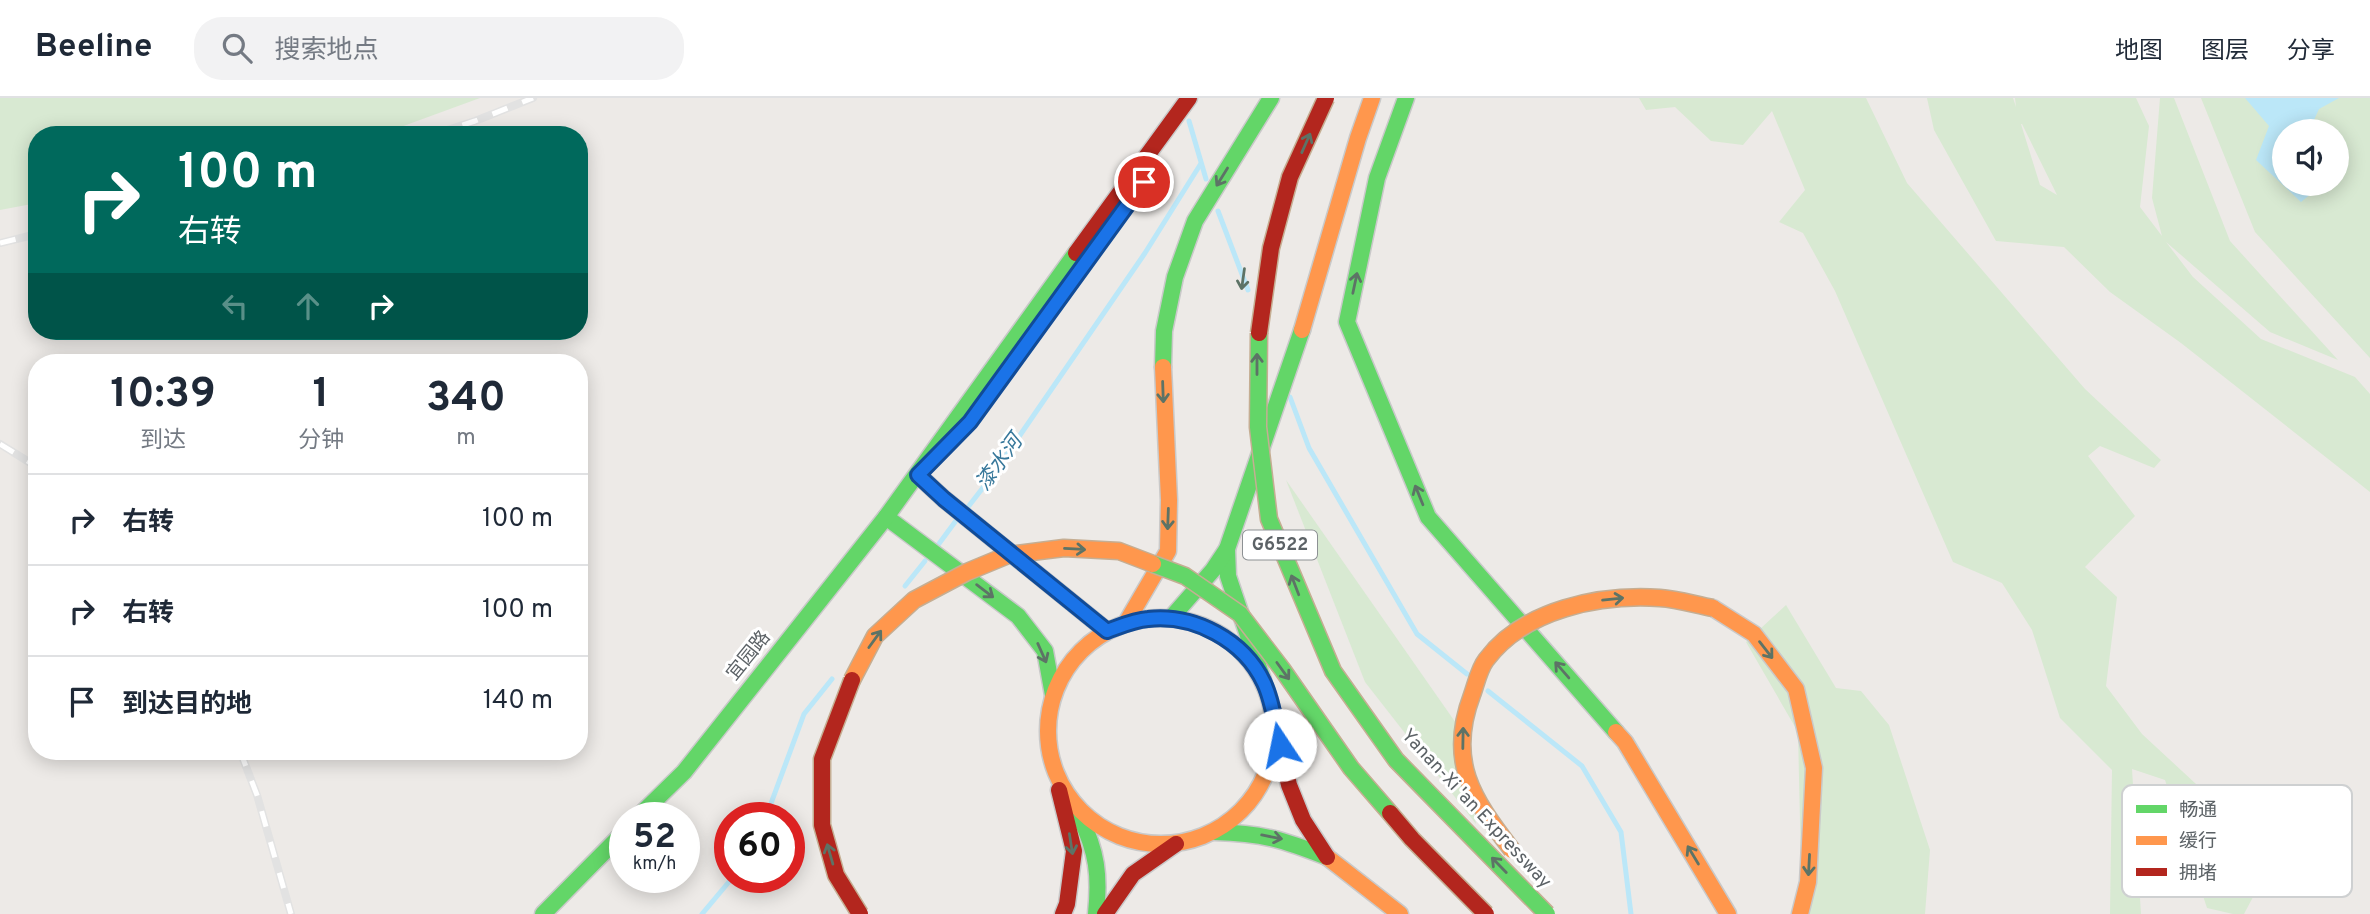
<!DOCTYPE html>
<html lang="zh">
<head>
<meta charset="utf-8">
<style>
  :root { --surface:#fff; --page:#f2f2f3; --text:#1f2937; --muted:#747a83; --line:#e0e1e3 }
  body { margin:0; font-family:Overpass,"Noto Sans SC",sans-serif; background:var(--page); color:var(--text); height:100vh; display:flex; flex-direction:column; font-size:26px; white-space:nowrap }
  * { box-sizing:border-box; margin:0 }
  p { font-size:23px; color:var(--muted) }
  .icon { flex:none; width:38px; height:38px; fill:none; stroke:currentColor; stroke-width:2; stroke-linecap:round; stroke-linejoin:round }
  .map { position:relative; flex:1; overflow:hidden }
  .drawer { position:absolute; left:28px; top:256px; width:560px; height:406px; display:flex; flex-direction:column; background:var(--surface); border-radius:28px; box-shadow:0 4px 18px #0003 }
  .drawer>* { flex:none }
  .banner { position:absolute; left:28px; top:28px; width:560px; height:214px; border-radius:28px; box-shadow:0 4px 18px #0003; background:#00695c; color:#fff; overflow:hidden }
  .buttons { position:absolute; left:2272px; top:21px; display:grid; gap:14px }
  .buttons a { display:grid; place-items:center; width:77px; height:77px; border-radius:50%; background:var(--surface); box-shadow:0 4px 18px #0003; font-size:35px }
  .speed { position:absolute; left:609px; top:704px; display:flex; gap:14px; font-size:35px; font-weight:700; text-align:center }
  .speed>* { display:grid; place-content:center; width:91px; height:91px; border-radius:50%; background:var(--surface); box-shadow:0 4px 18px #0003; line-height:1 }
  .speed small { font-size:18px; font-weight:400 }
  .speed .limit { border:10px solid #d22; background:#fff; color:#111 }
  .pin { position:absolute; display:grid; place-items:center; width:60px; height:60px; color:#fff; margin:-30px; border:4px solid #fff; border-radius:50%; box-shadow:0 2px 7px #0007 }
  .me { position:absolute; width:77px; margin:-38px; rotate:349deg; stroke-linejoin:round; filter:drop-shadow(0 0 5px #0008) }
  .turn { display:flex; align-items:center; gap:24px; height:147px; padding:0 35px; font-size:32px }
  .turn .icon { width:91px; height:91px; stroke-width:2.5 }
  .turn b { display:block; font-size:49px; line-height:60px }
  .lanes { display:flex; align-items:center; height:66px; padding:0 35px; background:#0003; justify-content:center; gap:35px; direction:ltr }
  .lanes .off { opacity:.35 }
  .eta { display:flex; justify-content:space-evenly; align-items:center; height:119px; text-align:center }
  .eta b { font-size:42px; font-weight:700; line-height:49px }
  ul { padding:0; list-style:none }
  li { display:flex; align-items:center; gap:21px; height:91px; padding:0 35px; border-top:2px solid var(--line) }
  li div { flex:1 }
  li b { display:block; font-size:26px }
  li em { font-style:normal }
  header { display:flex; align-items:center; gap:42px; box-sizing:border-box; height:98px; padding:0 35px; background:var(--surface); border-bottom:2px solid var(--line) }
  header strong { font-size:33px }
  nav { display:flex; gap:38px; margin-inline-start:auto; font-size:24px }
  .search { width:490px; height:63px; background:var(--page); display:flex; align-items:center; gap:18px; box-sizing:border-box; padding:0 24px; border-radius:28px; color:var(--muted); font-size:26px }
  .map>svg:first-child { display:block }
  .green { fill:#d8e9d2; fill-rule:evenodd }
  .water { fill:#bbe7f8 }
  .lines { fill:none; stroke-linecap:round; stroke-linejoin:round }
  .stream { stroke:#bbe7f8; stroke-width:5 }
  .fast-casing { stroke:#c9c9c9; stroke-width:19 }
  .slow-casing { stroke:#c9c9c9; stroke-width:19 }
  .jam-casing { stroke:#c9c9c9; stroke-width:19 }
  .fast { stroke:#63d668; stroke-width:16 }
  .slow { stroke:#ff974d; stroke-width:16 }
  .jam { stroke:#b3261e; stroke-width:16 }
  .rail-casing { stroke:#e2e2e2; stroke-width:8 }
  .rail { stroke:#fff; stroke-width:5; stroke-dasharray:16; stroke-linecap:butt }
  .fast-bridge-casing { stroke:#c5ae93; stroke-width:19; stroke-linecap:butt }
  .slow-bridge-casing { stroke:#c5ae93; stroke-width:19; stroke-linecap:butt }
  .jam-bridge-casing { stroke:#c5ae93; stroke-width:19; stroke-linecap:butt }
  .fast-bridge { stroke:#63d668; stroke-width:16 }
  .slow-bridge { stroke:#ff974d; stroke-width:16 }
  .jam-bridge { stroke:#b3261e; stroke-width:16 }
  .oneway { stroke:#5d7366 }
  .route-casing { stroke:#114b97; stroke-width:18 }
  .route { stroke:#1a73e8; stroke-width:12 }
  .labels { text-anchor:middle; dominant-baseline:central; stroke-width:6; stroke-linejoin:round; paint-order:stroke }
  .shield { fill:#fff; stroke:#8d9194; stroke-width:2 }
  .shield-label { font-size:18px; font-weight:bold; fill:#5c6266 }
  .street-label { font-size:19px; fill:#5c6266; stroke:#fff }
  .water-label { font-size:21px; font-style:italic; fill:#36779a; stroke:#fff }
  .key { fill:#fff; stroke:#ced0d1; stroke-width:2 }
  .key-label { font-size:19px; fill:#5c6266 }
</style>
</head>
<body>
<header>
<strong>Beeline</strong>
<div class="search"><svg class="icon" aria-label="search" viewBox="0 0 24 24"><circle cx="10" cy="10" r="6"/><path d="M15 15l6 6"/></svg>搜索地点</div>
<nav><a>地图</a><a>图层</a><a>分享</a></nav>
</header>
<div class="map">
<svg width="2370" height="816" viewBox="0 0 2370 816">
  <rect width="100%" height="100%" fill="#edeae7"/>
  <g class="green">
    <polygon points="0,0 480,0 398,30 365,37 37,37 37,105 0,112"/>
    <polygon points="1639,0 1866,0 1907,85 2085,291 2161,362 2154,370 2100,348 2088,358 2135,418 2085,469 2117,499 2106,588 2142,636 2209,698 2253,799 2244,816 2233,816 2207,810 2165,682 2132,671 2141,816 2110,816 2112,672 2060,620 2032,532 2002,485 1953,464 1835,193 1803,135 1779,124 1805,92 1772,13 1743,47 1711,43 1675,9 1646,12"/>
    <path d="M 1927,0 L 2013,0 L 2016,9 L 2015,0 L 2136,0 L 2149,28 L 2140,109 L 2162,138 L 2152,100 L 2160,0 L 2174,0 L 2230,143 L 2338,262 L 2270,234 L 2166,144 L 2193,179 L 2261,241 L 2355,279 L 2370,296 L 2370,394 L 2181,245 L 2110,194 L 2064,149 L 1996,143 L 1934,32 ZM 2021,26 L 2022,26 L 2057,97 L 2040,87 Z"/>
    <path d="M 2201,0 L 2370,0 L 2370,260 L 2255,134 ZM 2284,33 L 2336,33 L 2336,86 L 2284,86 Z"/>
    <polygon points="1286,382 1458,628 1476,726 1365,584"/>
    <polygon points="1786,507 1836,590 1861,593 1889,627 1930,752 1925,816 1802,816 1798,634 1746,544"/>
  </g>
  <polygon class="water" points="2245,0 2339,0 2319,11 2309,33 2284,33 2284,86 2323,86 2301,104 2256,62 2269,28"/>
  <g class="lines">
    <g class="stream">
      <polyline points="1189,23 1206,81"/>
      <polyline points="1218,113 1248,192"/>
      <polyline points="1290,299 1309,350 1417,536 1467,576"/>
      <polyline points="968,409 992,378 1145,155 1200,67"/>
      <polyline points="938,447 955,424"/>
      <polyline points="905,488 925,463"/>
      <polyline points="1488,593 1582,668 1621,734 1631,816"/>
      <polyline points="766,719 804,616 832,581"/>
      <polyline points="702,816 733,779"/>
    </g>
    <defs>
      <g id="fast">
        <polyline points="1406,0 1377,80 1347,224 1428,419 1616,634"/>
        <polyline points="1163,269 1164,233 1175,179 1195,123 1271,0"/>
        <polyline points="886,419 1018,518 1045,553 1053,597"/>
        <polyline points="1227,451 1228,478 1263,582"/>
        <polyline points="1171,520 1213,472 1227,451 1302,232"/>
        <polyline points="638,719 684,674 886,419 1076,155"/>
        <path d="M 1080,719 C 1097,754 1100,777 1096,816"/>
        <path d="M 1215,734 C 1262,735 1284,742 1327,759"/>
        <polyline points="543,816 625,733"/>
      </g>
      <g id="slow">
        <polyline points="1302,232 1358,40 1372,0"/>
        <polyline points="1713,510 1754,536 1796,591 1814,670 1808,784 1800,816"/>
        <circle cx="1161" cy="633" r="113"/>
        <polyline points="1126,525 1168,453 1169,402 1163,269"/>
        <polyline points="1616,634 1625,644 1728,816"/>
        <polyline points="1327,759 1400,816"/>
      </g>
      <g id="jam">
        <polyline points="1076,155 1189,0"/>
        <polyline points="918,377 944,401 1107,533"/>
        <polyline points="1278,639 1289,687 1303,722 1327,759"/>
        <polyline points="1059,692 1074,753 1067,806 1063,816"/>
        <polyline points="1105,816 1133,776 1176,746"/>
      </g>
    </defs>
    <use href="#fast" class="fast-casing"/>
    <use href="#slow" class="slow-casing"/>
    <use href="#jam" class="jam-casing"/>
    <use href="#fast" class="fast"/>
    <use href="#slow" class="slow"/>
    <use href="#jam" class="jam"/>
    <defs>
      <g id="rail">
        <polyline points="432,37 475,23 533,0"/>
        <polyline points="0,145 37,136"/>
        <polyline points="0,346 37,369"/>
        <polyline points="240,653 257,697 291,816"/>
      </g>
    </defs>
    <use href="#rail" class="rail-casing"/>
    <use href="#rail" class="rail"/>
    <defs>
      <g id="fast-bridge">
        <polyline points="1259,235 1258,329 1269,421 1333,573 1396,662 1547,816"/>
        <polyline points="1153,466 1185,478 1240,516 1282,571 1351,670 1390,715"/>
      </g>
      <g id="slow-bridge">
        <polyline points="852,582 875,538 914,502 967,474 1008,457 1064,450 1119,453 1153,466"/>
        <path d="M 1512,752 C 1472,700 1447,663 1472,597 C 1476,586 1479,571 1486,562 C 1524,511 1600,496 1660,500 C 1678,501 1696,507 1713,510"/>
      </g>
      <g id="jam-bridge">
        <polyline points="1259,235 1271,150 1290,79 1326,0"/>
        <polyline points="852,582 822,661 822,727 836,777 860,816"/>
        <polyline points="1390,715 1412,741 1486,816"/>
      </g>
    </defs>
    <use href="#fast-bridge" class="fast-bridge-casing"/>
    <use href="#slow-bridge" class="slow-bridge-casing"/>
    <use href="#jam-bridge" class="jam-bridge-casing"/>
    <use href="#fast-bridge" class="fast-bridge"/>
    <use href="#slow-bridge" class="slow-bridge"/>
    <use href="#jam-bridge" class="jam-bridge"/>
  </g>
  <defs><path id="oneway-shaft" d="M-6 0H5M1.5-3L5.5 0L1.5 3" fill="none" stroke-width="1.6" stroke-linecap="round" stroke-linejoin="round" transform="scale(1.75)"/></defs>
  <g class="oneway">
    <use href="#oneway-shaft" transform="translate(1306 45) rotate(-66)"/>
    <use href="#oneway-shaft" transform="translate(1222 79) rotate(122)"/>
    <use href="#oneway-shaft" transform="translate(1243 181) rotate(98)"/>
    <use href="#oneway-shaft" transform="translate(1355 185) rotate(-78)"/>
    <use href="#oneway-shaft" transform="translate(1257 266) rotate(-90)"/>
    <use href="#oneway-shaft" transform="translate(1163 294) rotate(88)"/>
    <use href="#oneway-shaft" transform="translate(1419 397) rotate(-112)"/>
    <use href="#oneway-shaft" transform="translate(1168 421) rotate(92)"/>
    <use href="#oneway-shaft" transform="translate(1075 451) rotate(3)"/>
    <use href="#oneway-shaft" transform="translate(1295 487) rotate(-111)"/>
    <use href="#oneway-shaft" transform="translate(985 493) rotate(37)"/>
    <use href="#oneway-shaft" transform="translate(1613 501) rotate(-6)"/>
    <use href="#oneway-shaft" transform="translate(875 541) rotate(-54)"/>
    <use href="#oneway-shaft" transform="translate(1766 552) rotate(52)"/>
    <use href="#oneway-shaft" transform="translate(1042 555) rotate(66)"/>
    <use href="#oneway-shaft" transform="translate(1562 572) rotate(-131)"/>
    <use href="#oneway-shaft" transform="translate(1283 573) rotate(54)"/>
    <use href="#oneway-shaft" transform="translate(1463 640) rotate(-89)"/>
    <use href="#oneway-shaft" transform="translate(1272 739) rotate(11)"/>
    <use href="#oneway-shaft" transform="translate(1071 746) rotate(81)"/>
    <use href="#oneway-shaft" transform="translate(830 756) rotate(-106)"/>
    <use href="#oneway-shaft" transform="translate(1693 757) rotate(-121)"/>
    <use href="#oneway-shaft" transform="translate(1499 767) rotate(-134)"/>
    <use href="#oneway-shaft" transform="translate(1809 767) rotate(93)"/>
  </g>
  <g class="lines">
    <defs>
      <path id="route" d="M 1144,84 L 970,324 L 918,377 L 944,401 L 1107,533 C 1121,528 1134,522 1148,521 C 1194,516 1244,542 1264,585 C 1273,604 1275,626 1280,647"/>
    </defs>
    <use href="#route" class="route-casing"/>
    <use href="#route" class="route"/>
  </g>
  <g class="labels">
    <rect class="shield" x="1243" y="432.5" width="74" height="29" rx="5"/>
    <g class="shield-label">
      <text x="1280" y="447">G6522</text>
    </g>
    <g class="street-label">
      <text transform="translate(749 558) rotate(-51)">宜园路</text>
      <text transform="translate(1476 711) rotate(47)">Yanan-Xi 'an Expressway</text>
    </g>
    <g class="water-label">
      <text transform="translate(1000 365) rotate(-54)">漆水河</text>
    </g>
  </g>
  <rect x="2122" y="687" width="230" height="112" rx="10" class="key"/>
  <rect x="2136" y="707" width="31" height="8" fill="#63d668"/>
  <rect x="2136" y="738" width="31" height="9" fill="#ff974d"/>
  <rect x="2136" y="770" width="31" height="8" fill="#b3261e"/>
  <g class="key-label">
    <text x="2179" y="718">畅通</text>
    <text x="2179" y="749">缓行</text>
    <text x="2179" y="781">拥堵</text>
  </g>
</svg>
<div class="buttons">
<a><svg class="icon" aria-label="sound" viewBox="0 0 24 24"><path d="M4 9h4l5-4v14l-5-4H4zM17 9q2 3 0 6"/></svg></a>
</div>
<div class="speed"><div>52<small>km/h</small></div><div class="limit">60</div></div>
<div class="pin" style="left:1144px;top:84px;background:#d93025"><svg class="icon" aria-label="arrive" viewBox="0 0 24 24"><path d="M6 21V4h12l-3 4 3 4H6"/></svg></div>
<svg class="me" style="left:1280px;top:647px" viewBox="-20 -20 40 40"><circle r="19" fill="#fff"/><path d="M0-13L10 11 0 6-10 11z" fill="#1a73e8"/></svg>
<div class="banner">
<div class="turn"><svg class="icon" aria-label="right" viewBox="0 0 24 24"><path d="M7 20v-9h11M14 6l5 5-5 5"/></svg><div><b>100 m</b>右转</div></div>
<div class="lanes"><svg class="icon off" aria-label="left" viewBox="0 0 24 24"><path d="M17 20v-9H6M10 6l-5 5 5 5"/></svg><svg class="icon off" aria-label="ahead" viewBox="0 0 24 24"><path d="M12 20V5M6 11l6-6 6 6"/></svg><svg class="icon" aria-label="right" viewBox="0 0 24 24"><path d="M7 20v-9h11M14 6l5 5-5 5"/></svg></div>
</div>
<section class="drawer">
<div class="eta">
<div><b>10:39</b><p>到达</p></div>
<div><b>1</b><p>分钟</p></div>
<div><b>340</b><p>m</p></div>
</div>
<ul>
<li><svg class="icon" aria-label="right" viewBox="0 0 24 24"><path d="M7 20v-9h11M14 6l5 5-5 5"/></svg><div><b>右转</b></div><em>100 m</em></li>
<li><svg class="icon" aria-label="right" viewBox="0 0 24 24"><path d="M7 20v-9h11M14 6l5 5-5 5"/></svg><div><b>右转</b></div><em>100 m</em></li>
<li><svg class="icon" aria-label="arrive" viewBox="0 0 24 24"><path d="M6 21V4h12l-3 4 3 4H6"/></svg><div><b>到达目的地</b></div><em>140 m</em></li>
</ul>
</section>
</div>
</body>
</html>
